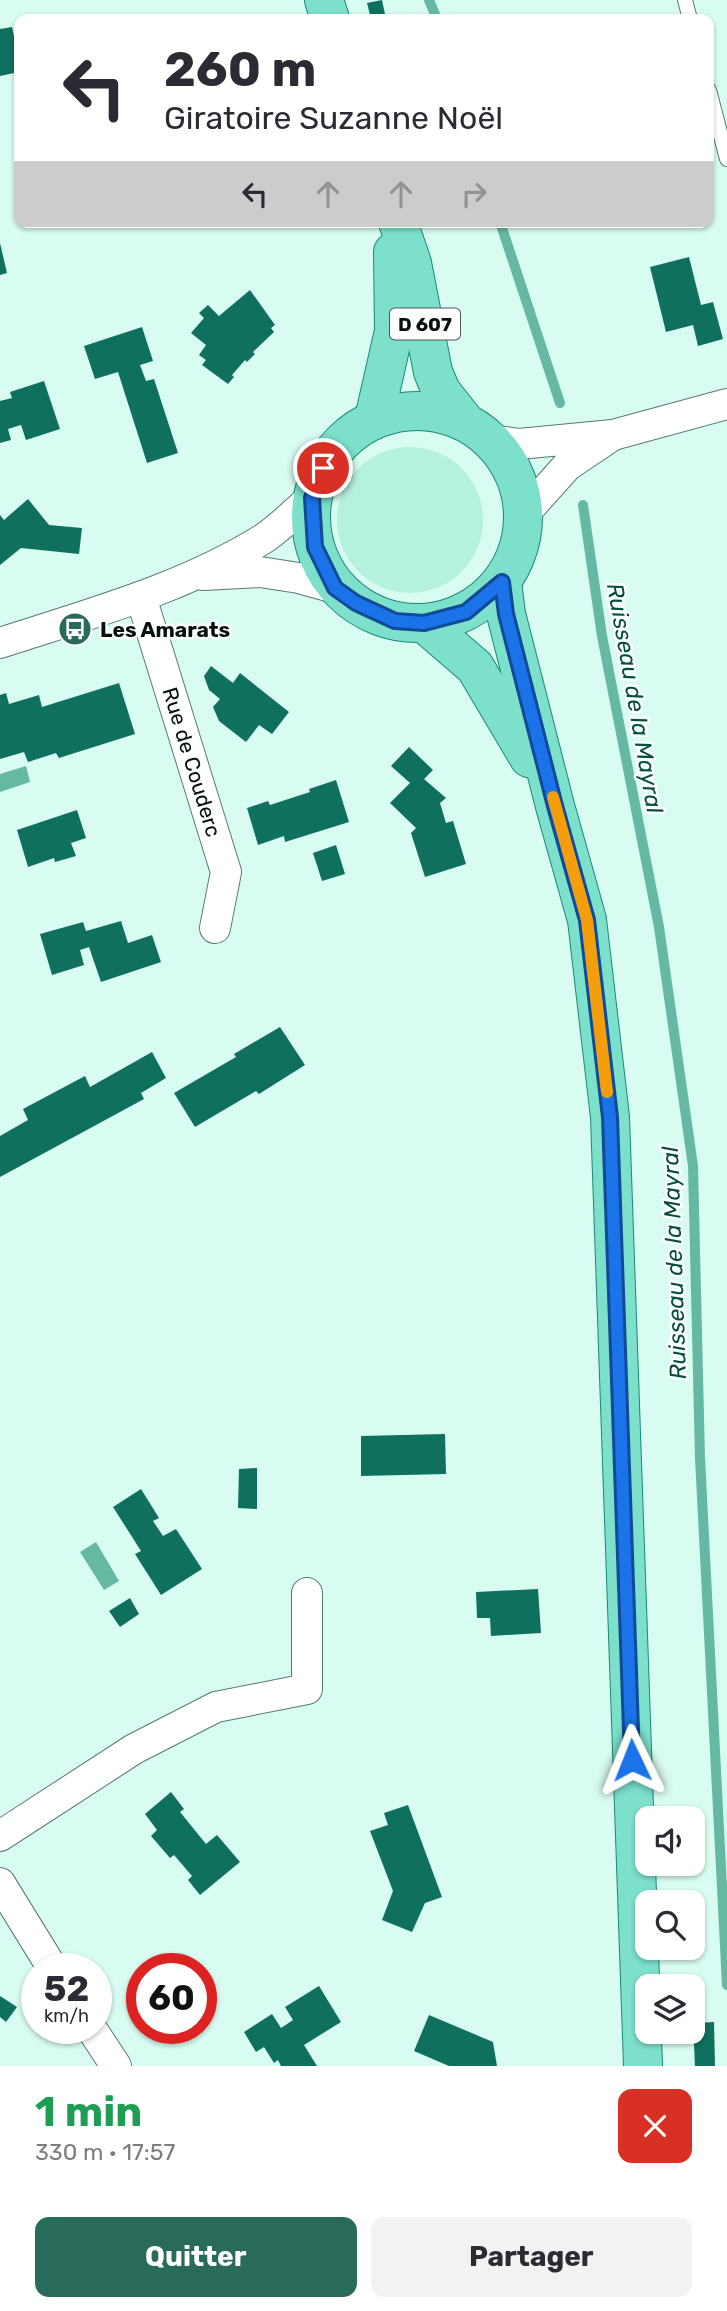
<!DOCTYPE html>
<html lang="fr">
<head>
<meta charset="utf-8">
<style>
  :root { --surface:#fff; --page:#f2f2f3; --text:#2b2b33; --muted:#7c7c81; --accent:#296b5a }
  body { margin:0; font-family:Rubik,sans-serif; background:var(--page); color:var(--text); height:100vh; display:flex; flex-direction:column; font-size:26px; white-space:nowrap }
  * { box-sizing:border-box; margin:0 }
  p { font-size:23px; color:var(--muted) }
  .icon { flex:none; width:38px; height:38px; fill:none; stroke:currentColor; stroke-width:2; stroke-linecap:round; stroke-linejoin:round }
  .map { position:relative; height:2066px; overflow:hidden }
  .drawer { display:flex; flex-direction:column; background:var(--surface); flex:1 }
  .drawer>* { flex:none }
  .banner { position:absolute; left:14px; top:14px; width:700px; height:214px; border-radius:14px; box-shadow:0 2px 5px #0004; background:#fff; color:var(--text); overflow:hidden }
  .fabs { position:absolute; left:635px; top:1806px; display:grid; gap:14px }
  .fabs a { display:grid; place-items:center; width:70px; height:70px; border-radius:14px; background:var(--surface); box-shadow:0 2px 5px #0004; font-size:35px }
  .speed { position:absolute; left:21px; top:1953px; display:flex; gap:14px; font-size:35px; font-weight:700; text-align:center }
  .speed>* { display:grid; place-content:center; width:91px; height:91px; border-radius:50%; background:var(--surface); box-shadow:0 2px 5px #0004; line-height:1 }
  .speed small { font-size:18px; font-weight:400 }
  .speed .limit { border:10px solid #d22; background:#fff; color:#111 }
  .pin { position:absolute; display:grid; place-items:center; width:60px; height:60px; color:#fff; margin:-30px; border:4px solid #fff; border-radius:50%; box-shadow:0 2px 7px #0007 }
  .me { position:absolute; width:77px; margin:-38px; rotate:358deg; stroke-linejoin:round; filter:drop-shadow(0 0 5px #0008) }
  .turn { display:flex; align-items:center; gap:24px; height:147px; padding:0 35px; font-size:32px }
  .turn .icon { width:91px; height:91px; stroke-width:2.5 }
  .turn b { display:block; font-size:49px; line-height:60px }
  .lanes { display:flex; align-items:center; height:66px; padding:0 35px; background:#0003; justify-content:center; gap:35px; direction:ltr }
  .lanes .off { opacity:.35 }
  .round { display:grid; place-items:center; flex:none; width:74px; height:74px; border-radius:14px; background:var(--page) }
  .overview { display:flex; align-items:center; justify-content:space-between; height:119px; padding:0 35px }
  h1 { font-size:42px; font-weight:700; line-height:52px; color:#1e9e55 }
  .action { display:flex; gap:14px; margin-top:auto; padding:14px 35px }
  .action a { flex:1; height:80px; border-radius:14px; background:var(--accent); color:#fff; font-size:28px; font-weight:700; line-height:80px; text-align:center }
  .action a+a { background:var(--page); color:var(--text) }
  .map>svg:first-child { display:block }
  .green { fill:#b5f1df }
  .water { fill:#65b9a2 }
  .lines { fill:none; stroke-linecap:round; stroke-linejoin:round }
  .stream { stroke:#65b9a2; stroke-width:10 }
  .building { fill:#0f715d }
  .service-casing { stroke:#58796f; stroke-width:16 }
  .minor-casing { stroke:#58796f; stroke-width:32 }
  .primary-casing { stroke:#1a8a73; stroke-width:40 }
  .service { stroke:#fff; stroke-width:14 }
  .minor { stroke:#fff; stroke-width:30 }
  .primary { stroke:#7ce0cb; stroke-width:38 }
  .route-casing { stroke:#114b97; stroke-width:18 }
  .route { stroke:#1a73e8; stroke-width:12 }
  .slow { stroke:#f59e0b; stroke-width:12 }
  .labels { text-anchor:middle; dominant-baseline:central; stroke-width:5; stroke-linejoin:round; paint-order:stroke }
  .shield { fill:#fff; stroke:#505856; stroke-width:2 }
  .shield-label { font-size:19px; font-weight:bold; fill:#05110e }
  .poi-label { font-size:21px; font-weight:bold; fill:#05110e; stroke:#fff; text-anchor:start }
  .street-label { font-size:21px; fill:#05110e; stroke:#fff }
  .water-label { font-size:23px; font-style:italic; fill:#024f40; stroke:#fff }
</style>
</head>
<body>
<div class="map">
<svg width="727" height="2066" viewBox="0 0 727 2066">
  <rect width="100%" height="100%" fill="#d8fcf1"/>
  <circle class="green" cx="410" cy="520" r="73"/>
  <g class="water">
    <polygon points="26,766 30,782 0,792 0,774"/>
    <polygon points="96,1542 119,1581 104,1590 80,1552"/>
  </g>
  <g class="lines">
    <g class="stream">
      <polyline points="429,0 437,19"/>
      <polyline points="500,222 560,403"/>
      <polyline points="583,505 602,636 659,927 693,1166 700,1458 727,1985"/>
    </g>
  </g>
  <g class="building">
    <polygon points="382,0 386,19 371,19 367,3"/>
    <polygon points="12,27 19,61 19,72 0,76 0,29"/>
    <polygon points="0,243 7,273 0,275"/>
    <polygon points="689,257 701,305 713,302 723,339 698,346 693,325 666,332 650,267"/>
    <polygon points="250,290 275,325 271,328 274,332 253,352 255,354 247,362 245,360 232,375 234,377 228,384 202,365 206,360 199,355 206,345 191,333 204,318 199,313 208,305 219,316"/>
    <polygon points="142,327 153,361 140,365 146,381 154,379 178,453 147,463 118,372 95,379 84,346"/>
    <polygon points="44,381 60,429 26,440 21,425 8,429 11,440 0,443 0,401 12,398 10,392"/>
    <polygon points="28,499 49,525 82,528 79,554 21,548 0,565 0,515 4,520"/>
    <polygon points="211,666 233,683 240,673 289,712 272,734 259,725 246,742 219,721 213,707 220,699 209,690 204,676"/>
    <polygon points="119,683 135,734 59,758 56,753 28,762 24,752 0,759 0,695 6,693 9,704 39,695 42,707"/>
    <polygon points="409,747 433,770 424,779 446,798 440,803 446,823 453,821 466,864 425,877 411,833 416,828 390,803 410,783 391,766"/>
    <polygon points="336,780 349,822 285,842 284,836 258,845 247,808 268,801 270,805 310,792 309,789"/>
    <polygon points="77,810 86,838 71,843 76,856 55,862 54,858 28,867 17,830"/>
    <polygon points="336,845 345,874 322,881 313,853"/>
    <polygon points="121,921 128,943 152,935 161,962 101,982 89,947 80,950 84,965 52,975 40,934 83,922 86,931"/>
    <polygon points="280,1027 305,1065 259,1094 256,1091 195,1127 174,1093 236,1057 234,1054"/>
    <polygon points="152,1052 166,1078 141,1093 144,1099 0,1177 0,1136 28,1120 23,1109 85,1076 90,1087"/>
    <polygon points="445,1434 446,1474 361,1476 361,1436"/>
    <polygon points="257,1468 257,1509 238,1508 239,1469"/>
    <polygon points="141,1489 159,1518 153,1521 163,1536 176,1529 202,1569 161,1595 135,1554 141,1551 113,1507"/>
    <polygon points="538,1589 541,1633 491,1636 490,1618 477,1618 476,1592"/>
    <polygon points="130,1598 139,1614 120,1627 109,1611"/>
    <polygon points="171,1792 184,1809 180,1812 206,1844 217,1835 240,1862 200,1895 188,1880 192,1876 174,1855 170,1858 151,1836 157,1830 145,1814"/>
    <polygon points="408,1805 442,1897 425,1903 412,1932 382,1920 393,1891 370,1831 388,1825 384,1813"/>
    <polygon points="319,1986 341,2022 304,2045 317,2066 281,2066 278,2060 274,2063 264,2047 256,2052 244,2032 272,2014 281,2028 293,2020 285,2007"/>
    <polygon points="0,1996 17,2007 6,2022 0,2017"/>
    <polygon points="429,2015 493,2042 497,2066 449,2066 414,2051"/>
    <polygon points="714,2022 715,2066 695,2066 693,2023"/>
  </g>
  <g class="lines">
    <defs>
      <g id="service">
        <polyline points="685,0 690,19"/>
        <polyline points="709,90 727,159"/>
      </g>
      <g id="minor">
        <polyline points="613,435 727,404"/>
        <polyline points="490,440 519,444 613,435 567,466 525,513"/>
        <polyline points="203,575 260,572 299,578 335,588"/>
        <polyline points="141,597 226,872 215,928"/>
        <path d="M 0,643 C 89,614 182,589 263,539 C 280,528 296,511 312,498"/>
        <polyline points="0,1836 134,1749 216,1707 307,1689 307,1593"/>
        <polyline points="0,1883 53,1969"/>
        <polyline points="91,2028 116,2066"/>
      </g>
      <g id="primary">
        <polyline points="324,0 330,19"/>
        <polyline points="398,222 412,263 433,372 441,391 463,419"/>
        <circle cx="417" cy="517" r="106"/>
        <polyline points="374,419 394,331 393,252"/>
        <polyline points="502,582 506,614 555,806 587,920 610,1117 643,2066"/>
        <polyline points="424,623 475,667 529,758"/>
      </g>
    </defs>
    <use href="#service" class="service-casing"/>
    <use href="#minor" class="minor-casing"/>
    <use href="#primary" class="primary-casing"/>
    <use href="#service" class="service"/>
    <use href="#minor" class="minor"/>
    <use href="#primary" class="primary"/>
  </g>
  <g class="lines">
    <defs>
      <polyline id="route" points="323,468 312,498 315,547 335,588 356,603 395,621 424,623 466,612 502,582 506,614 555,806 587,920 610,1117 632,1760"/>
    </defs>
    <use href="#route" class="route-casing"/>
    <use href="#route" class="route"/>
    <polyline class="slow" points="553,797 587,920 607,1092"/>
  </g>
  <defs>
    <symbol id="bus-disc" viewBox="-11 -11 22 22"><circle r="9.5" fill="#296b5a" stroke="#fff"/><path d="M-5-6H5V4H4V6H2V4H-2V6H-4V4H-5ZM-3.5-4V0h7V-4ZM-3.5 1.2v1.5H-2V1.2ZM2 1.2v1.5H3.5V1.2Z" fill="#fff"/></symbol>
  </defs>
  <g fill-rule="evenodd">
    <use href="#bus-disc" x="56" y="610" width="38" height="38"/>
  </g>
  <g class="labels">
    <rect class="shield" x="390" y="308.5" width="70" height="31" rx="5"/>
    <g class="shield-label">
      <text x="425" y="324">D 607</text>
    </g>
    <g class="poi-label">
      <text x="100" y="629">Les Amarats</text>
    </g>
    <g class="street-label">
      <text transform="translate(192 762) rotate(73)">Rue de Couderc</text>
    </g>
    <g class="water-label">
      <text transform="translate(635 698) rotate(80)">Ruisseau de la Mayral</text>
      <text transform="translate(674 1263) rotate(-92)">Ruisseau de la Mayral</text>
    </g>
  </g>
</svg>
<div class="fabs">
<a><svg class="icon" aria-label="sound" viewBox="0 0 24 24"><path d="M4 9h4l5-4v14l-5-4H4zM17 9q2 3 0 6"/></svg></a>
<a><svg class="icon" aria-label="search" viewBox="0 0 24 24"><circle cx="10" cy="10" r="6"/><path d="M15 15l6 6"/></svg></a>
<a><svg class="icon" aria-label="layers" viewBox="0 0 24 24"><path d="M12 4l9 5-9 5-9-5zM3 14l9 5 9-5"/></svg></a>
</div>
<div class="speed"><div>52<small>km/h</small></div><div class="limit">60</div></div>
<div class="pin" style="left:323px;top:468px;background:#d93025"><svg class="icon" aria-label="arrive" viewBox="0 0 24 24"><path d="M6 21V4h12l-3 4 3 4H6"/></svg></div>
<svg class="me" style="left:632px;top:1760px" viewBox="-20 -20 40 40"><path d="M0-17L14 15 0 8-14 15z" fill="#1a73e8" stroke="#fff" stroke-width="4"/></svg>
<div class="banner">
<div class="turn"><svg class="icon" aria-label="left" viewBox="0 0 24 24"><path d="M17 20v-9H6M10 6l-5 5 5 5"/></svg><div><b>260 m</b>Giratoire Suzanne Noël</div></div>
<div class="lanes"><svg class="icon" aria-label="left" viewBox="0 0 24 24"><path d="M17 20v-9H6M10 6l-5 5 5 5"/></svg><svg class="icon off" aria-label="ahead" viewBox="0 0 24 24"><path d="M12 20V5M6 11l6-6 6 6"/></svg><svg class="icon off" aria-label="ahead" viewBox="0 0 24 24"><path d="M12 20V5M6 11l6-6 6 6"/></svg><svg class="icon off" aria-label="right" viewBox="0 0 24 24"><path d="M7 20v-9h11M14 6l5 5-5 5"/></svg></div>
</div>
</div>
<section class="drawer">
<div class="overview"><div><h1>1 min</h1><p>330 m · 17:57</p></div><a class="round" style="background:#d93025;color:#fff"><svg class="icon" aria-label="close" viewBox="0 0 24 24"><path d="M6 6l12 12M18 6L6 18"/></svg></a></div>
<div class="action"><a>Quitter</a><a>Partager</a></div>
</section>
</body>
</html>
